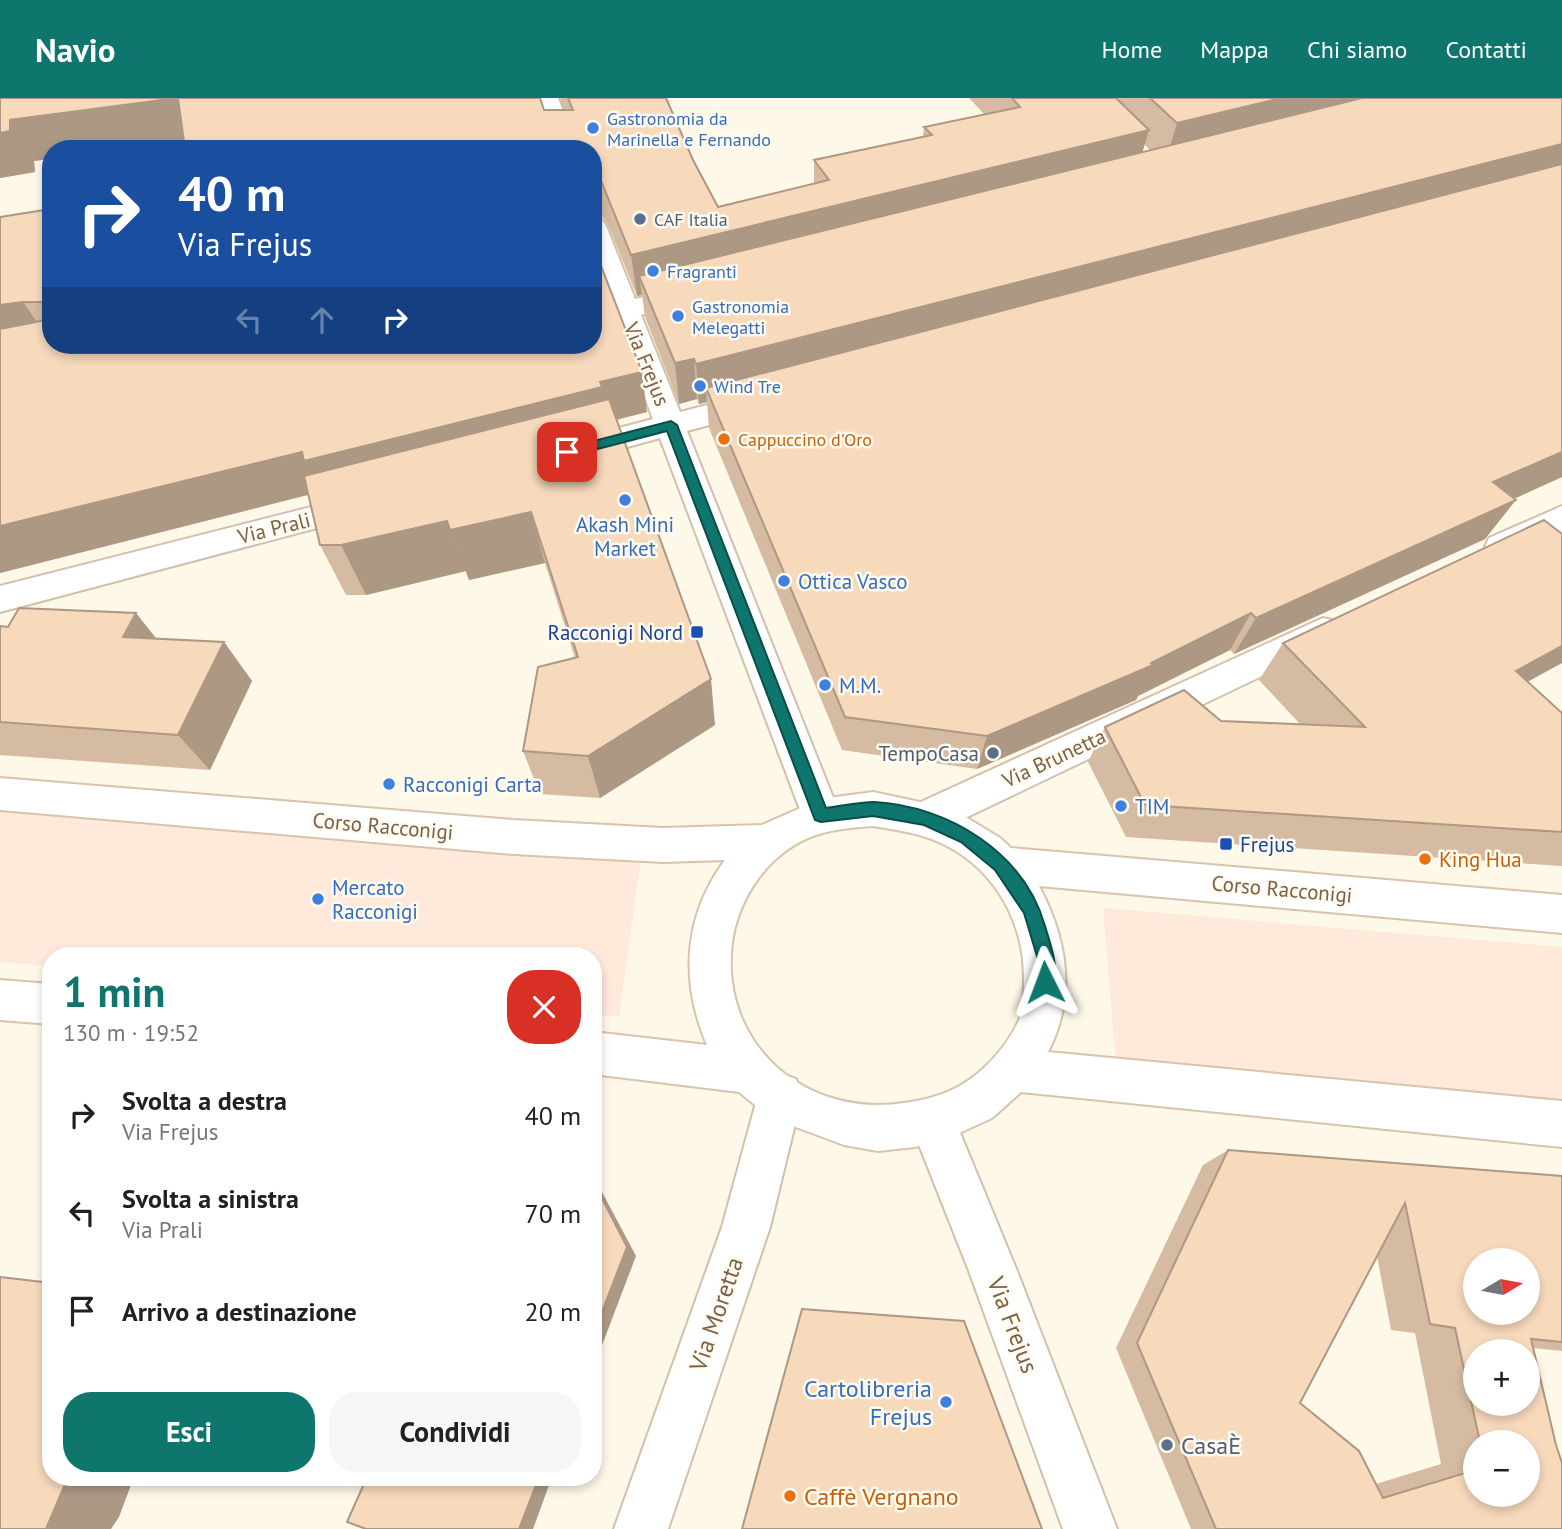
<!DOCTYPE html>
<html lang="it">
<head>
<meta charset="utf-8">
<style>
  :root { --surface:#fff; --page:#f6f6f6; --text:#202124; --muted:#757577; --accent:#0f766e }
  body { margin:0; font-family:"PT Sans",sans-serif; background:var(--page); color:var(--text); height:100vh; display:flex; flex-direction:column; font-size:26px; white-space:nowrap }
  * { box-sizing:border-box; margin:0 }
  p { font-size:23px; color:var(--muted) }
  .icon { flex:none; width:38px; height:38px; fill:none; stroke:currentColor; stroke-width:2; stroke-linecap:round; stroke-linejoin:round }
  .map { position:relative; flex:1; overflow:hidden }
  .side { position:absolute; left:42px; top:849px; width:560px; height:539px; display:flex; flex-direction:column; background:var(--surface); border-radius:28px; box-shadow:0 4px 10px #0003 }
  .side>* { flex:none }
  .banner { position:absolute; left:42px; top:42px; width:560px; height:214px; border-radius:28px; box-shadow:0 4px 10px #0003; background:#1a4fa0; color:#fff; overflow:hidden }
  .needle { width:46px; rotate:80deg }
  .buttons { position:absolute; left:1463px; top:1150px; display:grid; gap:14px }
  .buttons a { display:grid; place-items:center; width:77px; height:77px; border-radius:50%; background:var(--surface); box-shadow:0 4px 10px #0003; font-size:35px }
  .pin { position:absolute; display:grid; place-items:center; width:60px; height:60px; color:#fff; margin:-30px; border-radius:14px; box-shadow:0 4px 10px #0006 }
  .me { position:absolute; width:77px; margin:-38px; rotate:357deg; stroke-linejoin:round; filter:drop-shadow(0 0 5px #0008) }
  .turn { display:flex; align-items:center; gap:24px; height:147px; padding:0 21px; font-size:32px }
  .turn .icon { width:91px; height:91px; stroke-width:2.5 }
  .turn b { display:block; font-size:49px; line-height:60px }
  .lanes { display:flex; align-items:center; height:66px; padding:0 21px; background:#0003; justify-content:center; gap:35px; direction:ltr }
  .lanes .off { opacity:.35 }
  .round { display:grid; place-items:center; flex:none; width:74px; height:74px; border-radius:28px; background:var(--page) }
  .headline { display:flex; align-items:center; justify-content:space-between; height:119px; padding:0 21px }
  h1 { font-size:42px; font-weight:700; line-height:52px; color:var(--accent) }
  .button { display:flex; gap:14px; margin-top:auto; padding:14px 21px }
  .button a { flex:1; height:80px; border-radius:28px; background:var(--accent); color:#fff; font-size:28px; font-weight:700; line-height:80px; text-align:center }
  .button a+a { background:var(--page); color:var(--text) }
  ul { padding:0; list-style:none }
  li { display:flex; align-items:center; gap:21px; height:98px; padding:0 21px }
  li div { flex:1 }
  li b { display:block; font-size:26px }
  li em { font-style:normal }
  header { display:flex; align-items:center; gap:42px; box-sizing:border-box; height:98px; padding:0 35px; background:var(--accent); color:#fff }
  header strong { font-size:33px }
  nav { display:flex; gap:38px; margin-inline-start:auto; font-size:24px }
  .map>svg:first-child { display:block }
  .commercial { fill:#ffe9db }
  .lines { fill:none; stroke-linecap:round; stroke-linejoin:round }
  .street-casing { stroke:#d3c0ab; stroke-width:4 }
  .secondary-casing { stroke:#d8c3ab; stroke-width:4 }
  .street { fill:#fff; fill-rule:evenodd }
  .secondary { fill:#fff; fill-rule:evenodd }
  .wall { fill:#d4bba2; fill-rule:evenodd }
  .shaded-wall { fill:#ad9884 }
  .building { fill:#f7d9bc; stroke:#ad9884; stroke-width:2; fill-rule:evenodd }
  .route { fill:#0f766e; stroke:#0a4d48; stroke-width:2 }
  .shop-dot { fill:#3f7fe0; stroke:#fffbf0; stroke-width:2.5 }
  .service-dot { fill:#5c6f8a; stroke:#fffbf0; stroke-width:2.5 }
  .food-dot { fill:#e8710a; stroke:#fffbf0; stroke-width:2.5 }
  .transit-dot { fill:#1a4fb4; stroke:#fffbf0; stroke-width:2.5 }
  .labels { text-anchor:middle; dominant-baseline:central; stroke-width:5; stroke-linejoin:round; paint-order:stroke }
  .far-shop-label { font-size:18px; fill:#366cbe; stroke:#fffbf0; text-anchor:start }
  .far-service-label { font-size:18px; fill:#4e5e75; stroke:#fffbf0; text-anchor:start }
  .far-food-label { font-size:18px; fill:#c56008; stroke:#fffbf0; text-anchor:start }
  .street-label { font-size:21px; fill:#7c6048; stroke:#fffbf0 }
  .shop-label { font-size:21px; fill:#366cbe; stroke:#fffbf0; text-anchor:start }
  .transit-label { font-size:21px; fill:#164399; stroke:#fffbf0; text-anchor:end }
  .service-label { font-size:21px; fill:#4e5e75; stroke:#fffbf0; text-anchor:end }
  .food-label { font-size:21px; fill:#c56008; stroke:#fffbf0; text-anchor:start }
  .near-street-label { font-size:24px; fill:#7c6048; stroke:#fffbf0 }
  .near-shop-label { font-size:24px; fill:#366cbe; stroke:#fffbf0; text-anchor:end }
  .near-service-label { font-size:24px; fill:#4e5e75; stroke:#fffbf0; text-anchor:start }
  .near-food-label { font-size:24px; fill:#c56008; stroke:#fffbf0; text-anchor:start }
</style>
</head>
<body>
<header>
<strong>Navio</strong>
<nav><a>Home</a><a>Mappa</a><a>Chi siamo</a><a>Contatti</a></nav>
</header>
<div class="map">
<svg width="1562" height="1431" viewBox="0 0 1562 1431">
  <rect width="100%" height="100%" fill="#fef8e8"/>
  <g class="commercial">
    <polygon points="0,709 641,761 619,919 593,916 593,858 51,858 51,868 0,864"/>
    <polygon points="1103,810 1562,849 1562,1007 1116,965"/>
  </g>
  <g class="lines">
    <defs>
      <g id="street">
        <polygon points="534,0 558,0 577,51 553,51"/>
        <polygon points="593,120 602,122 606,128 635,201 695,187 705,189 709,195 705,201 641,217 680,314 758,294 769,297 773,304 769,311 687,333 840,717 835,729 821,734 807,729 802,717 660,340 573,364 562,361 558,353 562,345 653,321 593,163"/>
        <polygon points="366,395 377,398 382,406 377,414 0,514 0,488"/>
        <path d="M 1562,408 L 1562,434 C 1540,444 1513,465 1489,458 L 1485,449 L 1489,440 Z"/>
        <polygon points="1323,520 1335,523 1340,533 1335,543 940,732 926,737 912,732 907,720 912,708"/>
        <polygon points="780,975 796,981 802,997 770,1129 668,1431 614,1431 722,1129 758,997 764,981"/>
        <polygon points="933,1001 949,1008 1017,1173 1117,1431 1063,1431 969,1173 910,1024 917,1008"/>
      </g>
      <g id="secondary">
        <path d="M 0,680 L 514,722 L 663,730 L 762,727 L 821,701 L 873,694 L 920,704 L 967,720 L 1000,740 L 1011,750 L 1562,797 L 1562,835 L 1039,788 C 1067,841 1077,898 1048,954 L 1562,1003 L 1562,1049 L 1021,994 L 992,1020 L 946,1041 L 915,1049 L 878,1053 L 844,1047 L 793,1028 L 760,1011 L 739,994 L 593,976 L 593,934 L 707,947 C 680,884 683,819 725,762 L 663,764 L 514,756 L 0,712 ZM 873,728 C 899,732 926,736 949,749 C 997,775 1024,826 1024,880 C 1024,893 1024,909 1019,922 C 1010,942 994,962 977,976 C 955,994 932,1001 904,1005 C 805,1020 719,946 732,844 C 738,804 761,767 796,746 C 820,732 846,730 873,728 Z"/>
        <polygon points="0,882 51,886 51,926 0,922"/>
      </g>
    </defs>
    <use href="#street" class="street-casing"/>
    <use href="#secondary" class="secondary-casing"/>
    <use href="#street" class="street"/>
    <use href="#secondary" class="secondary"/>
  </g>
  <g class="wall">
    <path d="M 0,0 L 544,12 L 564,12 L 560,0 L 667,0 L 693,62 L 718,109 L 814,86 L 814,62 L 923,38 L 924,29 L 984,16 L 969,0 L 1562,0 L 1562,379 L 1514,401 L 1485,441 L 1234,556 L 1230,552 L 1138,598 L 1136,602 L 977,671 L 842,652 L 709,330 L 707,304 L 699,306 L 697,301 L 679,306 L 645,219 L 642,197 L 637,198 L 608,127 L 603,119 L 593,118 L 593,51 L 184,43 L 34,63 L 35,74 L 0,80 ZM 1144,46 L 1150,52 L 1142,54 Z"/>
    <polygon points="51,111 51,247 647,314 617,322 715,627 600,700 540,696 523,653 575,560 545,465 469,482 466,473 366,497 346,497 320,447 308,397 0,475 0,119"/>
    <polygon points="0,528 156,540 224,544 252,583 210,672 0,657"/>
    <polygon points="1283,545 1527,584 1562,615 1562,768 1126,739 1088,664 1105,629 1221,623 1300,626 1259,582"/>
    <path d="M 1228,1052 L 1562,1078 L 1562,1253 L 1533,1250 L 1562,1431 L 1191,1431 L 1116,1250 L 1203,1067 ZM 1377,1158 L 1391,1232 L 1415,1235 L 1441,1366 L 1376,1386 L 1300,1305 ZM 1475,1344 L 1528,1344 L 1475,1396 Z"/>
  </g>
  <g class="shaded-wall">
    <polygon points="178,0 197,41 125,51 51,51 51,61 34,63 35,74 0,80 0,35 10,22"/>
    <polygon points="1281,0 1438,0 1165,66 1177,25"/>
    <polygon points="1149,32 1137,73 639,178 642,197 637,198 631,157"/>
    <polygon points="1562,46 1562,80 706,290 707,304 699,306 696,266"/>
    <polygon points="23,204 51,244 0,253 0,207"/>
    <polygon points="694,261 697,301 679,306 675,265"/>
    <polygon points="642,274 647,314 319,394 0,475 0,428 302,354"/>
    <polygon points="1562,354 1562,379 1464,423 1493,384"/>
    <polygon points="1516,402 1485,441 1234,556 1256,520"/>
    <polygon points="531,414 545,465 469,482 450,432"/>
    <polygon points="447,423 466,473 366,497 341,447"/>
    <polygon points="136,515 167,554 123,539"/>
    <polygon points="1251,515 1230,552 1138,598 1136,602 977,671 987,638 1151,565"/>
    <polygon points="224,544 252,583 210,672 178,637"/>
    <polygon points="1562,548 1562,565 1480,610 1516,573"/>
    <polygon points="711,581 715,627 600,700 588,658"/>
    <polygon points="593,1077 636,1158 593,1271"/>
    <polygon points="68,1379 134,1379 119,1419 111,1431 46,1431"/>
    <polygon points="539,1379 552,1379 533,1431 519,1431"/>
  </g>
  <g class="building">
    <polygon points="0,0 177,0 10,22 10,33 0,35"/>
    <polygon points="178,0 540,0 544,12 573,12 568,0 666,0 693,62 718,109 829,82 814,62 932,37 924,29 1020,9 1012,0 1116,0 1149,32 631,157 602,85 596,78 593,78 593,51 185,51"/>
    <polygon points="1150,0 1281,0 1177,25"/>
    <polygon points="1362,0 1562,0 1562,46 696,266 694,261 675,265 639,178"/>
    <polygon points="1562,66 1562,354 1493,384 1516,402 1256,520 1251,515 1151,565 1153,567 987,638 845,619 706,290"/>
    <polygon points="51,111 51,204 23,204 0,207 0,119"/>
    <polygon points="593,147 642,274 600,284 602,289 304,363 302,354 0,428 0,231 51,221 51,247 593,247"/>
    <polygon points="609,301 711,581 588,658 523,653 538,569 578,559 531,414 450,432 447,423 341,447 320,447 304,378"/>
    <polygon points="1544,422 1562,436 1562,548 1516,573 1562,615 1562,734 1145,707 1105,629 1184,592 1221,623 1365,629 1283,545"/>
    <polygon points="19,510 136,515 123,539 224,544 178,637 0,624 0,528 8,529"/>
    <path d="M 1228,1052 L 1562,1078 L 1562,1244 L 1531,1241 L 1556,1347 L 1562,1365 L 1562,1431 L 1216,1431 L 1137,1245 ZM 1405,1105 L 1430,1226 L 1455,1230 L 1480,1344 L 1528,1344 L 1528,1396 L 1475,1396 L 1475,1372 L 1383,1400 L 1359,1353 L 1300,1305 ZM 1475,1162 L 1528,1162 L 1528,1214 L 1475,1214 ZM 1475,1253 L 1528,1253 L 1528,1306 L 1475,1306 Z"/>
    <polygon points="593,1083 627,1149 593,1237"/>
    <polygon points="0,1179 51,1185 51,1379 68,1379 46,1431 0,1431"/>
    <polygon points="802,1211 964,1223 1042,1431 742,1431"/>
    <polygon points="367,1379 539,1379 519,1431 366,1431 347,1424"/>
  </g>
  <path class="route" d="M 671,323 L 677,327 L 826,710 C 842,708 859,704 874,704 C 948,708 1024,754 1045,828 C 1051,849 1060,869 1051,890 L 1045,892 L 1038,890 L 1036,884 L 1039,865 L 1024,815 L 995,772 L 961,744 L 924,727 L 873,718 L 821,724 L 815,722 L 667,333 L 567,359 L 560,354 L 567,350 Z"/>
  <g class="shop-dot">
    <circle cx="593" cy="30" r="7"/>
    <circle cx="653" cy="173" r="7"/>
    <circle cx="678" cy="218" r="7"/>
    <circle cx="700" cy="288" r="7"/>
    <circle cx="625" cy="402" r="7"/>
    <circle cx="784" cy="483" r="7"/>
    <circle cx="825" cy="587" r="7"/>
    <circle cx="389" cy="686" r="7"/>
    <circle cx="1121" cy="708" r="7"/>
    <circle cx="318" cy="801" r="7"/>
    <circle cx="946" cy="1304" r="7"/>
  </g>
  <g class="service-dot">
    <circle cx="640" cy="121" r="7"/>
    <circle cx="993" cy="655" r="7"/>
    <circle cx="1167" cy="1347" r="7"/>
  </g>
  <g class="food-dot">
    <circle cx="724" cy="341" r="7"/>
    <circle cx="1425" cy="761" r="7"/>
    <circle cx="790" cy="1398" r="7"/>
  </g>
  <g class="transit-dot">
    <rect x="690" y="527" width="14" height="14" rx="3.5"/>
    <rect x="1219" y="739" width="14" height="14" rx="3.5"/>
  </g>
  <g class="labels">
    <g class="far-shop-label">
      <text x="607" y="20">Gastronomia da<tspan x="607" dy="21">Marinella e Fernando</tspan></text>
      <text x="667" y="173">Fragranti</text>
      <text x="692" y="208">Gastronomia<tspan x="692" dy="21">Melegatti</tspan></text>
      <text x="714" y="288">Wind Tre</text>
    </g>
    <g class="far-service-label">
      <text x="654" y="121">CAF Italia</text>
    </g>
    <g class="far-food-label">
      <text x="738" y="341">Cappuccino d'Oro</text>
    </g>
    <g class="street-label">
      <text transform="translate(647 266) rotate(68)">Via Frejus</text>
      <text transform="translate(274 430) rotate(-14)">Via Prali</text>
      <text transform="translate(1054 660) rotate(-25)">Via Brunetta</text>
      <text transform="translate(383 728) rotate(5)">Corso Racconigi</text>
      <text transform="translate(1282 791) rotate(5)">Corso Racconigi</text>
    </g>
    <g class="shop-label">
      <text x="625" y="426" text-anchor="middle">Akash Mini<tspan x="625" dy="24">Market</tspan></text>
      <text x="798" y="483">Ottica Vasco</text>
      <text x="839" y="587">M.M.</text>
      <text x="403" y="686">Racconigi Carta</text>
      <text x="1135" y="708">TIM</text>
      <text x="332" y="789">Mercato<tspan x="332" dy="24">Racconigi</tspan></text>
    </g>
    <g class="transit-label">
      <text x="683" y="534">Racconigi Nord</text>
      <text x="1240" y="746" text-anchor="start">Frejus</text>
    </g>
    <g class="service-label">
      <text x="979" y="655">TempoCasa</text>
    </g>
    <g class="food-label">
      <text x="1439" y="761">King Hua</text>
    </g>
    <g class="near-street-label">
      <text transform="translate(716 1216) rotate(-71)">Via Moretta</text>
      <text transform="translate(1013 1227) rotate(69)">Via Frejus</text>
    </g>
    <g class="near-shop-label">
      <text x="932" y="1290">Cartolibreria<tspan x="932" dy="28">Frejus</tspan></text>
    </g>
    <g class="near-service-label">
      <text x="1181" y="1347">CasaÈ</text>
    </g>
    <g class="near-food-label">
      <text x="804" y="1398">Caffè Vergnano</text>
    </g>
  </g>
</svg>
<div class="buttons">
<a><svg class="needle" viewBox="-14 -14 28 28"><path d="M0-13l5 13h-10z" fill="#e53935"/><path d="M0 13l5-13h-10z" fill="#757577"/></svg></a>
<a>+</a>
<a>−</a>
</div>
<div class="pin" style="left:567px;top:354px;background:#d93025"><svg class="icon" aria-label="arrive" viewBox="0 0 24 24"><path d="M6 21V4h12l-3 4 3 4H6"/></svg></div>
<svg class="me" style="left:1045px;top:884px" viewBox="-20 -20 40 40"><path d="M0-17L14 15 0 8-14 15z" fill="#0f766e" stroke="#fff" stroke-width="4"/></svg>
<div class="banner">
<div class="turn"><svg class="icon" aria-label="right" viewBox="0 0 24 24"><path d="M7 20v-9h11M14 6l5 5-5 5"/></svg><div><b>40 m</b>Via Frejus</div></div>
<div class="lanes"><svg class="icon off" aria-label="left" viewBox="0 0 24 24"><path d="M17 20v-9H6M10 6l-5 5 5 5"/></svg><svg class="icon off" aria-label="ahead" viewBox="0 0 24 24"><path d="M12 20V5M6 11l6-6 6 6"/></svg><svg class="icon" aria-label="right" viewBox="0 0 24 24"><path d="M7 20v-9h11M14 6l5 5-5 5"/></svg></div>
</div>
<section class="side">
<div class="headline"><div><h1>1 min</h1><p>130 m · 19:52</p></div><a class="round" style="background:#d93025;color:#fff"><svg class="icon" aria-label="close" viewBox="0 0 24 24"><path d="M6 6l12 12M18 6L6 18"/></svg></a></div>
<ul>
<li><svg class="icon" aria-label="right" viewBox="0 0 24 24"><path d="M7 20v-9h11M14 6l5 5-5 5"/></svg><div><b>Svolta a destra</b><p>Via Frejus</p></div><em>40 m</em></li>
<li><svg class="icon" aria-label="left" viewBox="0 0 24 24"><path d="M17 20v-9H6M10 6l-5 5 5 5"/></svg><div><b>Svolta a sinistra</b><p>Via Prali</p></div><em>70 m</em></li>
<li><svg class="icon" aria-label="arrive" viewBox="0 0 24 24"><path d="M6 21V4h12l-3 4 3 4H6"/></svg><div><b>Arrivo a destinazione</b></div><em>20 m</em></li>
</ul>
<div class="button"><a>Esci</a><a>Condividi</a></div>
</section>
</div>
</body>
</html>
